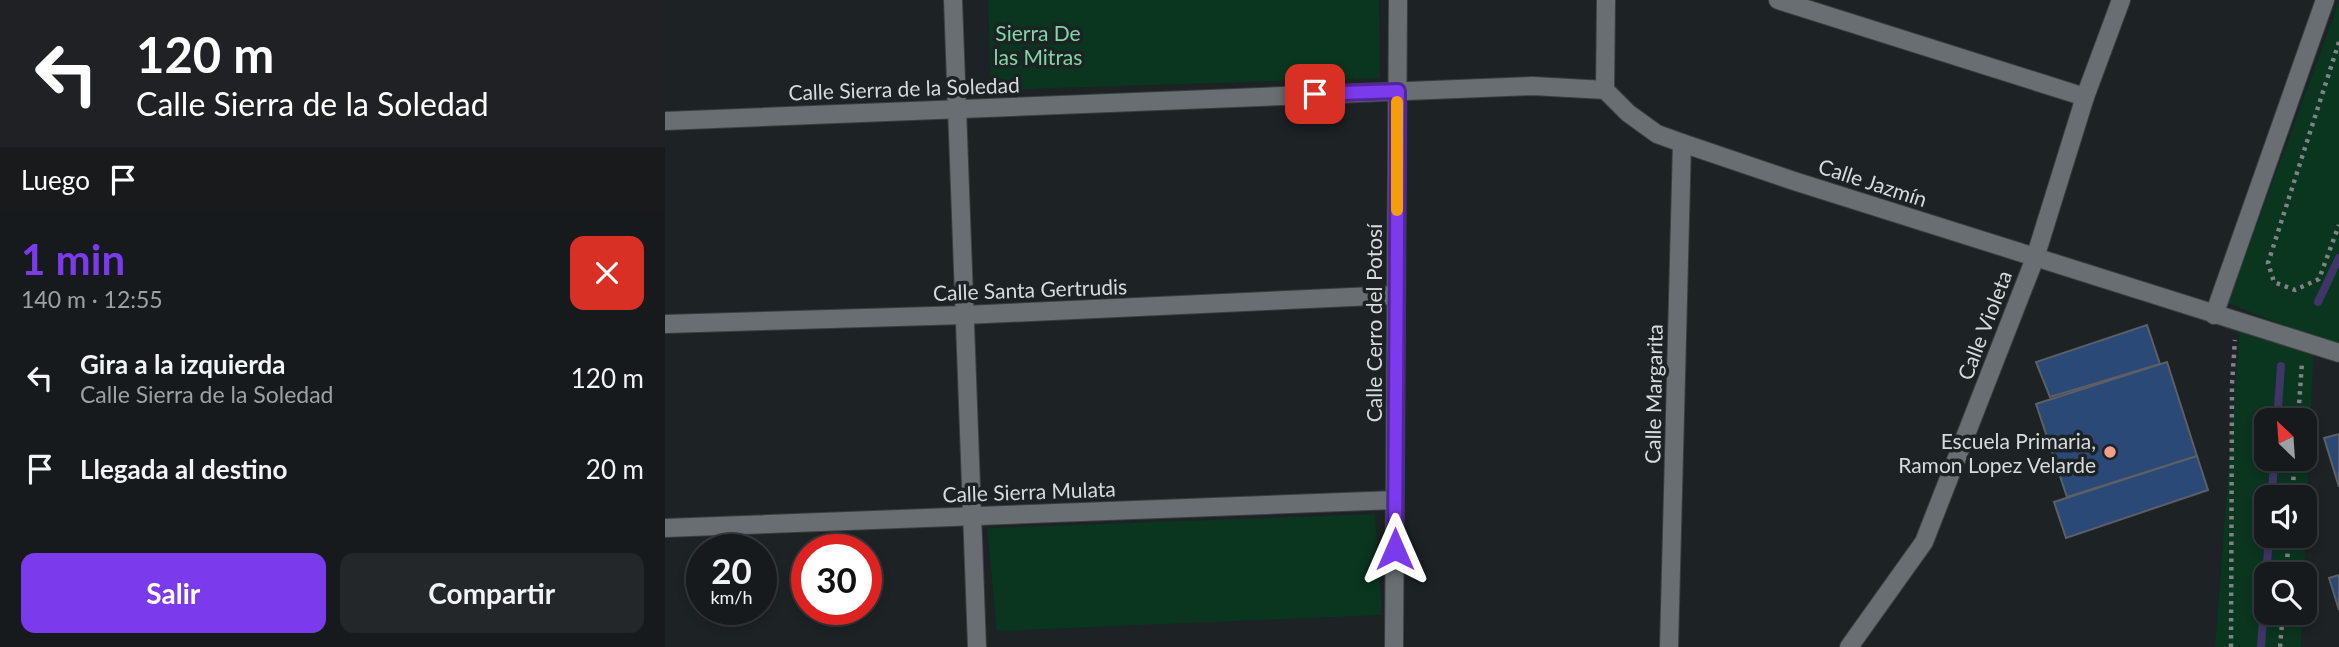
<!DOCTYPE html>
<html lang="es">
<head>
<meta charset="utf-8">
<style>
  :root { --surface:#161a1c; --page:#232729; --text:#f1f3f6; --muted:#9ea1a3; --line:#35383b; --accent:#7c3aed }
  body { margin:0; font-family:Lato,sans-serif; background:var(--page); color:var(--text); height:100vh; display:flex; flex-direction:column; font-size:26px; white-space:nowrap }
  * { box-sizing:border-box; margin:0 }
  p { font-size:23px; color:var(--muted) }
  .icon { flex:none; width:38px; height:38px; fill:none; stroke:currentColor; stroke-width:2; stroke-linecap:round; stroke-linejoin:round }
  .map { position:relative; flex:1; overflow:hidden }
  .side { display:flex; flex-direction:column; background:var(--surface); width:665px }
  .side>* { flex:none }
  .hud { background:#202124; color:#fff; overflow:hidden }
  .needle { width:46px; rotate:335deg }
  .fabs { position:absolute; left:1589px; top:408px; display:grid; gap:14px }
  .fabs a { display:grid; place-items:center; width:63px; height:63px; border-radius:14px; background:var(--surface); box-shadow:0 4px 10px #0003,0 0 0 2px var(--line); font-size:35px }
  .speed { position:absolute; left:21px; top:534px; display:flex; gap:14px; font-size:35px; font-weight:700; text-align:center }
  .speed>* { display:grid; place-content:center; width:91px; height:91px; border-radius:50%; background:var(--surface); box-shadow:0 4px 10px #0003,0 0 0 2px var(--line); line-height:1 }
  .speed small { font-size:18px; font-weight:400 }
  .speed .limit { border:10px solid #d22; background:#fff; color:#111 }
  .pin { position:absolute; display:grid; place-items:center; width:60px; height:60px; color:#fff; margin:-30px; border-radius:14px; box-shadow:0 4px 10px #0006 }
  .me { position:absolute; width:77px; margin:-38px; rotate:0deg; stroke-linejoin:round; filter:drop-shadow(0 0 5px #0008) }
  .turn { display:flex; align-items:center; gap:24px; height:147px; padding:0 21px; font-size:32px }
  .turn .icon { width:91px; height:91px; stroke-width:2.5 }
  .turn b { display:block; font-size:49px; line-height:60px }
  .then { display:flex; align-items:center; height:66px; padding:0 21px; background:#0003; gap:14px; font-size:26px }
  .round { display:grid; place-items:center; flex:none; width:74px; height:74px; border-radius:14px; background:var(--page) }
  .head { display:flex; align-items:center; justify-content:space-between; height:119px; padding:0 21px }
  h1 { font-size:42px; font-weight:700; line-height:52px; color:var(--accent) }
  .button { display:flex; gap:14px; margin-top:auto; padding:14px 21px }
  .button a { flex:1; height:80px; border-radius:14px; background:var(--accent); color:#fff; font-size:28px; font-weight:700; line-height:80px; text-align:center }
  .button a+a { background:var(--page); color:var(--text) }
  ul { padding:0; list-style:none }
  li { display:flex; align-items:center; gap:21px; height:91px; padding:0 21px }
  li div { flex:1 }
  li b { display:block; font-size:26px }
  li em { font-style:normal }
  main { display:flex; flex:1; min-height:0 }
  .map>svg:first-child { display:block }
  .green { fill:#0a351f; fill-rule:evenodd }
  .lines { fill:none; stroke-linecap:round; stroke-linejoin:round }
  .stream { stroke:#403567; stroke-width:8 }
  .building { fill:#2b4976; stroke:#5c5f64; stroke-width:2 }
  .street-casing { stroke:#393e3f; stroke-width:20 }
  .path { stroke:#7f8385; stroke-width:4.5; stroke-dasharray:3.5 5; stroke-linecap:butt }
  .street { stroke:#686e71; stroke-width:18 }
  .route-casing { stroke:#51269a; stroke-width:18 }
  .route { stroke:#7c3aed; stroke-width:12 }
  .slow { stroke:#f59e0b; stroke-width:12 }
  .poi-dot { fill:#f49e8a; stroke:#1d2225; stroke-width:2.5 }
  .labels { text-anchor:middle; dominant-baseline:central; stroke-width:7; stroke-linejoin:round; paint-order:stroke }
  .park-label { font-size:21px; fill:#81d8a3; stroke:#1d2225 }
  .street-label { font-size:21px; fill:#d7dbdc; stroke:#1d2225 }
  .poi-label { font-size:21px; fill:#d7dbdc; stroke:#1d2225; text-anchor:end }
</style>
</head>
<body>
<main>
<section class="side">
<div class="hud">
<div class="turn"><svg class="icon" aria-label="left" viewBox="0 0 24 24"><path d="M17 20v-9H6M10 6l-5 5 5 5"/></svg><div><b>120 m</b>Calle Sierra de la Soledad</div></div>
<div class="then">Luego<svg class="icon" aria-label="arrive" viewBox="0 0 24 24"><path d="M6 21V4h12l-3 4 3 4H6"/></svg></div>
</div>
<div class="head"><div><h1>1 min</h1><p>140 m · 12:55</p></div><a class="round" style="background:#d93025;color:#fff"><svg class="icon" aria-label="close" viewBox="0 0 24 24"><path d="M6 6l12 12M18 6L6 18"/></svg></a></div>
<ul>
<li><svg class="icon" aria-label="left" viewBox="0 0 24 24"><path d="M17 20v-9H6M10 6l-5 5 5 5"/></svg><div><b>Gira a la izquierda</b><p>Calle Sierra de la Soledad</p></div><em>120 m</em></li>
<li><svg class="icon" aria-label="arrive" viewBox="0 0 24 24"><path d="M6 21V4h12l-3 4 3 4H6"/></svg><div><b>Llegada al destino</b></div><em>20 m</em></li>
</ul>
<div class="button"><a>Salir</a><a>Compartir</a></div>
</section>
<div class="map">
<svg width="1674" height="647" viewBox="0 0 1674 647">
  <rect width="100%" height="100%" fill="#1d2225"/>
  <g class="green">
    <polygon points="323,0 714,0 715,78 326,90"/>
    <path d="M 1674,2 L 1674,344 L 1649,338 L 1639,574 L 1601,574 L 1601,612 L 1637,613 L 1636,647 L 1550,647 L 1575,325 L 1645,336 L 1563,303 ZM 1601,420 L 1640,420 L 1640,458 L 1601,458 ZM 1601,497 L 1640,497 L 1640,536 L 1601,536 Z"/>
    <polygon points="710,514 717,615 332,631 322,528"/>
  </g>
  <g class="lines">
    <g class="stream">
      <polyline points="1653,302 1674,258"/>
      <polyline points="1612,420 1616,366"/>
      <polyline points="1607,497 1609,458"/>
      <polyline points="1596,647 1604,536"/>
    </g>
  </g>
  <g class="building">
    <polygon points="1482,325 1495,364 1385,397 1371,362"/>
    <polygon points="1502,362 1532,456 1402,497 1371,404"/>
    <polygon points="1674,434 1674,487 1659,438"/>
    <polygon points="1532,456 1543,490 1401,538 1389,502"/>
    <polygon points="1674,575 1674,610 1664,578"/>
  </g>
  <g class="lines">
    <defs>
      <g id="street">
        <polyline points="288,0 312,647"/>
        <polyline points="1113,0 1420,97"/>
        <polyline points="940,90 941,0"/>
        <polyline points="0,121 868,86 940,90 963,113 992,134 1017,143 1129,181 1674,353"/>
        <polyline points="1549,315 1660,0"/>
        <polyline points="0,324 300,315 731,295"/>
        <polyline points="0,528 730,500"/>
        <polyline points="729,647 733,0"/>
        <polyline points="1004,647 1017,143"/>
        <polyline points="1184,647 1259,542 1370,258 1420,97 1456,0"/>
      </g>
    </defs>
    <use href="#street" class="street-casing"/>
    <g class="path">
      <polyline points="1674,42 1603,263 1609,282 1630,290 1654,279 1674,225"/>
      <polyline points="1633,420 1637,362"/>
      <polyline points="1627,497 1630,458"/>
      <polyline points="1621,574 1624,536"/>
      <polyline points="1566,647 1567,384 1570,340"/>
      <polyline points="1615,647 1618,612"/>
    </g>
    <use href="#street" class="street"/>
  </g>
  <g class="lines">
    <defs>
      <polyline id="route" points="650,94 733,91 730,549"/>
    </defs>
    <use href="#route" class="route-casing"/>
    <use href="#route" class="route"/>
    <polyline class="slow" points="732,210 732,102"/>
  </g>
  <circle class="poi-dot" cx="1445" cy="452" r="7"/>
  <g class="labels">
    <g class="park-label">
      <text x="373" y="32">Sierra De<tspan x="373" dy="24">las Mitras</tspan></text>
    </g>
    <g class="street-label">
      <text transform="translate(239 88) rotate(-2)">Calle Sierra de la Soledad</text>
      <text transform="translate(1208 182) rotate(18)">Calle Jazmín</text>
      <text transform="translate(365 289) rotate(-2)">Calle Santa Gertrudis</text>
      <text transform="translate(708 323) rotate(-90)">Calle Cerro del Potosí</text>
      <text transform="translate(1319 325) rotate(-69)">Calle Violeta</text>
      <text transform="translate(988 394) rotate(-89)">Calle Margarita</text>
      <text transform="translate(364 491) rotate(-2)">Calle Sierra Mulata</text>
    </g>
    <g class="poi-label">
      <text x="1431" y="440">Escuela Primaria,<tspan x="1431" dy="24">Ramon Lopez Velarde</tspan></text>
    </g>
  </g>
</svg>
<div class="fabs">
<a><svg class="needle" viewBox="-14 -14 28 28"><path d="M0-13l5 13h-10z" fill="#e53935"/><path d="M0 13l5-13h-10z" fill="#9ea1a3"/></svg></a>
<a><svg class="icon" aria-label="sound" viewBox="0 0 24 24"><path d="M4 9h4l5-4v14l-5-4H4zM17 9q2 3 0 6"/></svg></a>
<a><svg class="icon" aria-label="search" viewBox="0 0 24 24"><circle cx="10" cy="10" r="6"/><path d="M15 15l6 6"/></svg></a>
</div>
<div class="speed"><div>20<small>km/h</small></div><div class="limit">30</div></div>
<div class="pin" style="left:650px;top:94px;background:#d93025"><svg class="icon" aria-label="arrive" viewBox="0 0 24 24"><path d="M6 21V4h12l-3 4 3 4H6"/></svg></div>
<svg class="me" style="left:730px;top:549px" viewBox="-20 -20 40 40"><path d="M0-17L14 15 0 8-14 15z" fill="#7c3aed" stroke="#fff" stroke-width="4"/></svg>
</div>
</main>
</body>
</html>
